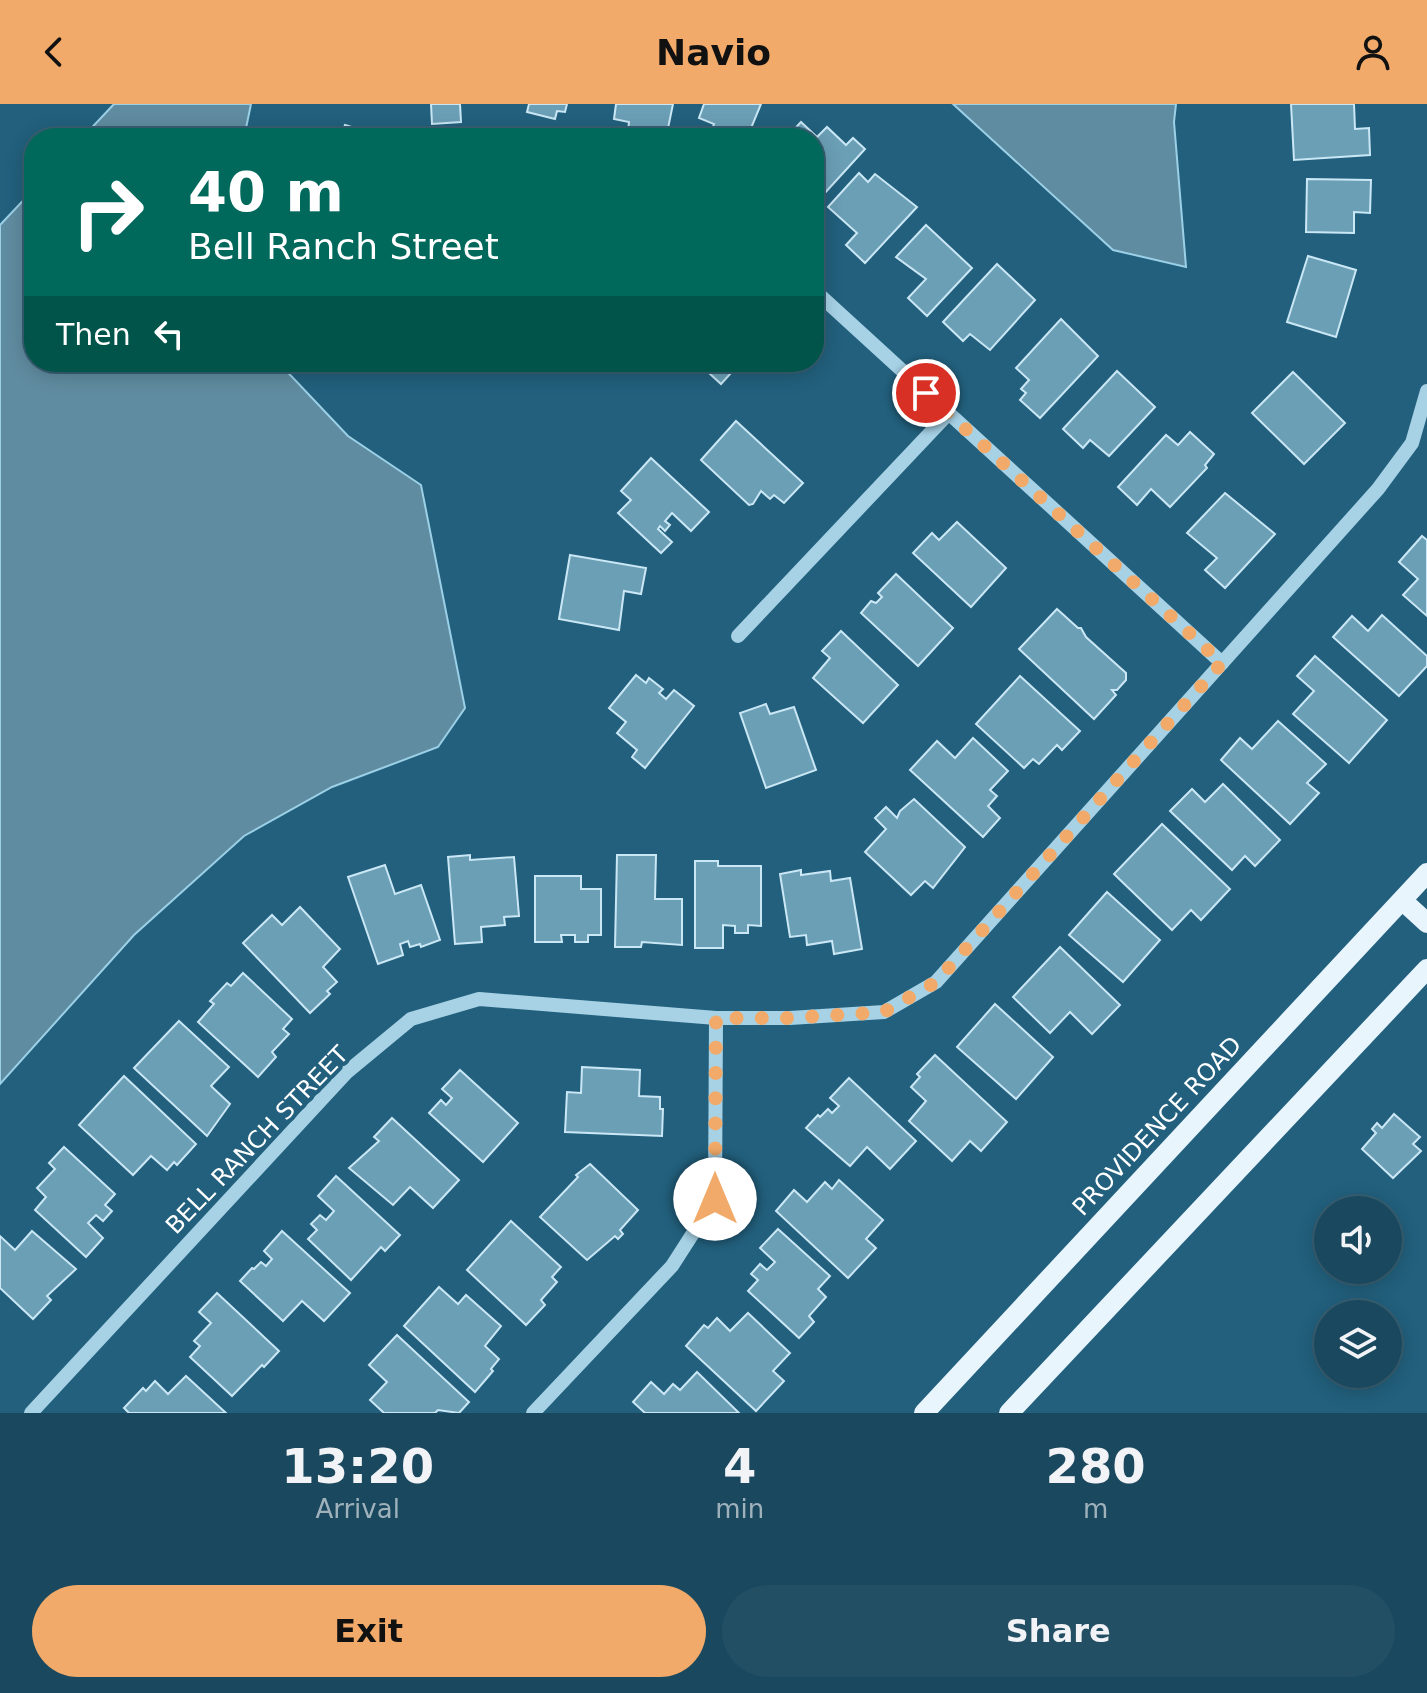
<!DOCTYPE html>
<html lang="en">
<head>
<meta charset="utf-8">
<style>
  :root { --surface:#1a485e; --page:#234f64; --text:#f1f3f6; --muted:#9fb2bc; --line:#386073; --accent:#f1aa69 }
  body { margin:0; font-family:"DejaVu Sans",sans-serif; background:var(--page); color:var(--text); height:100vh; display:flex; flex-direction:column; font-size:30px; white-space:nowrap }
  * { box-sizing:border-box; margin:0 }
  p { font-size:26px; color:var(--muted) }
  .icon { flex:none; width:44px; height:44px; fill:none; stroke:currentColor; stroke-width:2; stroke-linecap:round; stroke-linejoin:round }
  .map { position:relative; height:1309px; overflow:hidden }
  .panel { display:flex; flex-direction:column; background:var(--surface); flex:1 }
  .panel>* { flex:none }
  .top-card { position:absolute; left:24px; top:24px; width:800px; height:244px; border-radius:32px; box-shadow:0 4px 20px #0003,0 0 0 2px var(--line); background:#00695c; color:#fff; overflow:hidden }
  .buttons { position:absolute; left:1314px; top:1092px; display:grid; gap:16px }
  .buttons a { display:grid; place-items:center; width:88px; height:88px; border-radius:50%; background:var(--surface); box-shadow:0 4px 20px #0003,0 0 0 2px var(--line); font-size:40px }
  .pin { position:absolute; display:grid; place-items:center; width:68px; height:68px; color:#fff; margin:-34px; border:4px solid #fff; border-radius:50%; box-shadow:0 2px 8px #0007 }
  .me { position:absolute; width:88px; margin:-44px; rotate:0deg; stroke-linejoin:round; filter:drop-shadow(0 0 6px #0008) }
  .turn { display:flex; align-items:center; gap:28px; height:168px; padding:0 32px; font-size:36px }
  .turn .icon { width:104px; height:104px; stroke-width:2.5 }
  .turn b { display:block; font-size:56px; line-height:68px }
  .then { display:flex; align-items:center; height:76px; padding:0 32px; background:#0003; gap:16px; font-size:30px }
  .eta { display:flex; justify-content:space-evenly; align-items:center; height:136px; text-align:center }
  .eta b { font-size:48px; font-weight:700; line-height:56px }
  .action { display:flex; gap:16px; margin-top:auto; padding:16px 32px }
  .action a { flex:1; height:92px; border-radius:48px; background:var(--accent); color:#111; font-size:32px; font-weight:700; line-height:92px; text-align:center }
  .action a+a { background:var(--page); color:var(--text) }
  header { display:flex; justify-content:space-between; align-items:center; height:104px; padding:0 32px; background:var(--accent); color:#111; font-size:36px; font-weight:700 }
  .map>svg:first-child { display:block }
  .water { fill:#608ca1; stroke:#9bd0e7; stroke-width:2 }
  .building { fill:#6b9fb6; stroke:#cae7f5; stroke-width:2 }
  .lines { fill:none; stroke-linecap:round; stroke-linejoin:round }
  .minor { stroke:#a7d2e6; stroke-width:14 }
  .major { stroke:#e8f5fd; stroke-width:20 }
  .route { stroke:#f1aa69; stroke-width:14; stroke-dasharray:0 25.2 }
  .labels { text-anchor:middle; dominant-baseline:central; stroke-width:8; stroke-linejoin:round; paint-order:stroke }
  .street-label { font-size:24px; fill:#fff; stroke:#22607d }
</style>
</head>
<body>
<header><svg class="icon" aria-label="back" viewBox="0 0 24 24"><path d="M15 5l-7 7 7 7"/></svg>Navio<svg class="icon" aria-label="person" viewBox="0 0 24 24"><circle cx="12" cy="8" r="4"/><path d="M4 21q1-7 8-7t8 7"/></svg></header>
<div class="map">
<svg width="1427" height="1309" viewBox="0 0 1427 1309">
  <rect width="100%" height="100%" fill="#22607d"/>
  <g class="water">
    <polygon points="114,0 251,0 244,34 82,34"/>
    <polygon points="953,0 1176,0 1174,18 1186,163 1113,146"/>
    <polygon points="34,85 34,258 278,258 348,332 421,381 465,604 438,643 332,683 244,732 134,831 0,980 0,121"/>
  </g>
  <g class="building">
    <polygon points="431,0 460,0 461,18 432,20"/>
    <polygon points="529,0 567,0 565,8 557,7 555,15 527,8"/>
    <polygon points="616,0 673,0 666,34 640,34 640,30 628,27 629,18 614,15"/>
    <polygon points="704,0 761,0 747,34 710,31 714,20 699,14"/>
    <polygon points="1291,0 1354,0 1355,25 1369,24 1370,51 1294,56"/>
    <polygon points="801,18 817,33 827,23 846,41 853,34 865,45 814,101 814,34 786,34"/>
    <polygon points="345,21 358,25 381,34 340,34"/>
    <polygon points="859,69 868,78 875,70 917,103 865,159 846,141 857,129 828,103"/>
    <polygon points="1307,75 1371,76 1370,109 1354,108 1354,129 1306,128"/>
    <polygon points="926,121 972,164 927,212 908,194 926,175 896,153"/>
    <polygon points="1308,152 1356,166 1336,233 1287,218"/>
    <polygon points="997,160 1035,196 990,246 970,230 963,237 943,218"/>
    <polygon points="1061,215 1098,252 1040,314 1020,296 1026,289 1021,285 1029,276 1016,264"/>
    <polygon points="473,258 514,258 512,266 490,262 489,265"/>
    <polygon points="697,258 741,258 721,280"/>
    <polygon points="1117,267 1155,303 1109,352 1090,336 1083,344 1063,325"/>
    <polygon points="1293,268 1345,319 1304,360 1252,309"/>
    <polygon points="736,317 803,379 784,399 774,391 770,395 761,387 753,400 749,401 701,356"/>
    <polygon points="1190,328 1214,350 1205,361 1207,364 1170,403 1151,385 1137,401 1118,383 1166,331 1178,341"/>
    <polygon points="651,354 709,408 691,427 672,409 665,417 670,421 665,427 660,422 658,425 672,438 661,449 618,409 631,396 621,387"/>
    <polygon points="1225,389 1275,430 1225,484 1205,466 1217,454 1187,429"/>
    <polygon points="957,418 1006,464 971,503 913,449 932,429 939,436"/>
    <polygon points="1422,432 1427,436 1427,512 1403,491 1418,475 1399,458"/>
    <polygon points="570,451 646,464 641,490 624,487 619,526 559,515"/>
    <polygon points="896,470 953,524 918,562 861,509 871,497 876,499 882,493 878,489"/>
    <polygon points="1057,505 1078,524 1081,524 1086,533 1126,569 1126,576 1117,586 1112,586 1116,591 1094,615 1019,545"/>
    <polygon points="1382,511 1427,552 1427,562 1399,592 1333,533 1352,512 1368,527"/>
    <polygon points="841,527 898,581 863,619 813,574 830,554 822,547"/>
    <polygon points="1315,552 1387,616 1349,659 1293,610 1314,587 1297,572"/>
    <polygon points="636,571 646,579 649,574 663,585 659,589 666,595 674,586 694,602 645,664 632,653 637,646 617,629 626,618 609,604"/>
    <polygon points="1020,572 1080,627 1062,646 1057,641 1039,660 1033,655 1024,664 976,620"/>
    <polygon points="766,600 770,610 794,603 816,666 766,684 740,609"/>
    <polygon points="1278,617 1326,660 1307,679 1319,689 1290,720 1221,656 1240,634 1252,645"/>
    <polygon points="973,634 1008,667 990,686 997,692 988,702 1000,714 983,733 910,666 937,637 955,654"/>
    <polygon points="1223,680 1280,736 1255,762 1245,752 1232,766 1170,707 1192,685 1205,698"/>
    <polygon points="914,695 965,743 933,784 925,777 911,791 865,748 886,725 875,714 886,703 897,714 900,707"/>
    <polygon points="1162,720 1230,785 1201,816 1191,806 1172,826 1114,770"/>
    <polygon points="470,751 470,756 514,753 519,812 504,813 505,821 481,823 482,838 455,840 448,753"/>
    <polygon points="617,751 656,751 655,795 682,795 682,841 642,838 641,843 615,843"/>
    <polygon points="695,757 718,757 718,762 761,762 761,822 748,821 748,829 735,829 735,822 723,821 723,844 695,844"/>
    <polygon points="385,761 395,790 421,781 440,836 421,843 420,840 410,843 408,837 400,840 403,851 378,860 348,773"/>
    <polygon points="801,766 801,771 830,767 831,777 850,774 862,845 834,850 832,837 807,841 806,831 790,833 780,770"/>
    <polygon points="535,772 581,772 581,785 601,785 601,831 588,831 588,838 575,838 575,831 561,831 562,838 535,838"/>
    <polygon points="1107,788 1160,836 1123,878 1069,831"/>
    <polygon points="300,803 340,845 323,863 337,878 327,887 330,890 310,909 243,839 272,811 282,821"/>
    <polygon points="1060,843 1120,901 1092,930 1070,908 1050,929 1013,893"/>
    <polygon points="243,869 292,915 283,925 289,930 272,948 276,953 258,973 198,918 214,900 210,897 227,879 231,882"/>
    <polygon points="995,900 1053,953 1016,995 957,943"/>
    <polygon points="179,917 229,963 211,982 230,1000 207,1032 134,964"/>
    <polygon points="935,951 1007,1018 981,1047 970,1037 952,1057 909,1017 926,997 911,983 920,973 917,970"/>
    <polygon points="582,963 640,966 639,992 660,993 660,1005 663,1005 662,1032 565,1028 567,988 581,989"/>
    <polygon points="460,966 518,1019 483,1058 429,1009 441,996 446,1001 452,994 442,985"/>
    <polygon points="124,972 196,1040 177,1061 174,1058 167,1066 151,1052 133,1071 79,1021"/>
    <polygon points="849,974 916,1037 890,1065 867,1043 850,1062 806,1024 818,1011 820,1013 828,1005 832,1009 839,1002 830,994"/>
    <polygon points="1394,1010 1420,1033 1413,1040 1421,1047 1393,1074 1362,1045 1376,1029 1372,1025 1377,1019 1382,1024"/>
    <polygon points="392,1014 459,1076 433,1104 410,1083 393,1101 349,1064 379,1037 374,1033"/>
    <polygon points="64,1043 115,1090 105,1101 112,1107 103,1117 96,1111 88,1119 103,1134 86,1153 35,1106 46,1093 37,1084 55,1065 49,1059"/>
    <polygon points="590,1060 638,1106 620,1126 623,1130 618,1135 615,1132 587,1156 540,1113 578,1073 576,1071"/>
    <polygon points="336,1072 400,1131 385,1147 381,1143 351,1176 308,1135 317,1126 311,1120 320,1111 326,1116 334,1107 318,1092"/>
    <polygon points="839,1076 883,1116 866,1135 876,1144 848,1174 776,1107 794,1086 807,1098 825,1078 832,1085"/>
    <polygon points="511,1117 561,1163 552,1173 557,1178 541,1196 545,1201 526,1221 467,1166"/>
    <polygon points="778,1125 830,1172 818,1185 826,1193 809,1212 814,1218 799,1234 748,1187 758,1176 751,1170 760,1160 767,1166 775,1158 760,1144"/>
    <polygon points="32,1127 76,1165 47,1192 51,1196 33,1215 0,1184 0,1132 15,1146"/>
    <polygon points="282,1127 350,1189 324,1217 302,1197 283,1217 240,1177 252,1164 254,1165 261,1158 266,1162 272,1155 264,1147"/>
    <polygon points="439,1183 458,1200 466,1191 501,1222 485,1242 499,1255 491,1265 493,1267 475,1288 404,1222"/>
    <polygon points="217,1189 279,1247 264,1263 262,1261 232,1292 190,1253 200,1242 194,1237 211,1219 199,1208"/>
    <polygon points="748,1209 790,1249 773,1267 784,1277 756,1307 686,1242 704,1221 708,1224 717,1214 730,1227"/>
    <polygon points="397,1231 469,1298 459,1309 438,1306 435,1309 384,1309 370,1296 387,1278 369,1261"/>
    <polygon points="697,1268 739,1309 645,1309 633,1298 651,1278 664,1290 673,1280 680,1286"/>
    <polygon points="186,1272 226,1309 129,1309 124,1304 143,1284 146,1287 155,1277 168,1290"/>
  </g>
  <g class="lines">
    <g class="minor">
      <polyline points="814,186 1222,559"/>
      <polyline points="738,532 948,310"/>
      <polyline points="31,1309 347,968 411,915 479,895 716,914 790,914 884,908 936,878 1378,385 1412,339 1427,287"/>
      <polyline points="533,1309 672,1162 715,1095 716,914"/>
    </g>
    <g class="major">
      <polyline points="1403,797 1427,819"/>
      <polyline points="924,1309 1427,769"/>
      <polyline points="1009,1309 1427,865"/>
    </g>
  </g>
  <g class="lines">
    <polyline class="route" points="715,1095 716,914 790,914 884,908 936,878 1222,559 926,289"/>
  </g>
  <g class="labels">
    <g class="street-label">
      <text transform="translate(1157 1022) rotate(-47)">PROVIDENCE ROAD</text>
      <text transform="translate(257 1036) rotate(-46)">BELL RANCH STREET</text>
    </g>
  </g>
</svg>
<div class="buttons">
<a><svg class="icon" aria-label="sound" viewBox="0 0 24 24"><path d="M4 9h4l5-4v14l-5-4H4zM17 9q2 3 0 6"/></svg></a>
<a><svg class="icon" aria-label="layers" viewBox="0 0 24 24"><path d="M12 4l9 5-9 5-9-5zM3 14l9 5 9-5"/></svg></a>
</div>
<div class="pin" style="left:926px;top:289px;background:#d93025"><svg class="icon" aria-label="arrive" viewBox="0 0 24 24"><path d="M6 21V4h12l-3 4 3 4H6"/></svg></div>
<svg class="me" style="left:715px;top:1095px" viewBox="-20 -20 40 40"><circle r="19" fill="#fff"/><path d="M0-13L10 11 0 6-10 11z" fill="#f1aa69"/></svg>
<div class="top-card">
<div class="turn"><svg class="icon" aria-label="right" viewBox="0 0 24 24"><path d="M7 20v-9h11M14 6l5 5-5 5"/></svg><div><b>40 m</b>Bell Ranch Street</div></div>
<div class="then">Then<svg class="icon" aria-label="left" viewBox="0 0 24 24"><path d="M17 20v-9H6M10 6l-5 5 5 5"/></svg></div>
</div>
</div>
<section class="panel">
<div class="eta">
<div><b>13:20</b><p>Arrival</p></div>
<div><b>4</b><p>min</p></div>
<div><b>280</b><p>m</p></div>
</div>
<div class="action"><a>Exit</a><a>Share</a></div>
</section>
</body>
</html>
